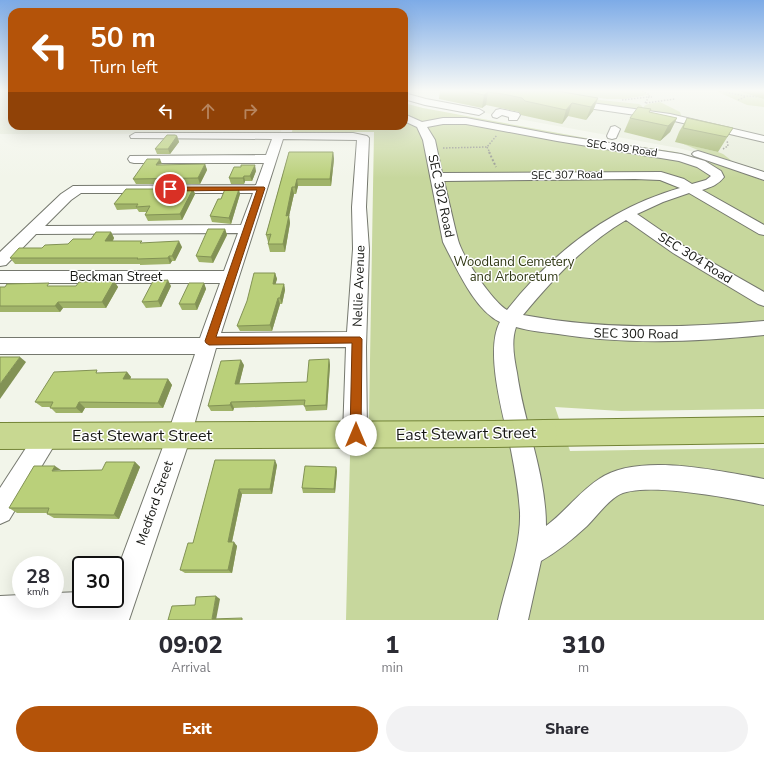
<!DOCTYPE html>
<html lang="en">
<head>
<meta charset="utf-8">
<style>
  :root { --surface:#fff; --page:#f2f2f3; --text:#2b2b33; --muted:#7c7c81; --accent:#b45309 }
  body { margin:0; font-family:"Nunito Sans",sans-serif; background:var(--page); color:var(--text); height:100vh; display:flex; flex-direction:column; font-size:15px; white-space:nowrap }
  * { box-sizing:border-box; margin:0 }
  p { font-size:13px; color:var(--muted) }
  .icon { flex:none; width:22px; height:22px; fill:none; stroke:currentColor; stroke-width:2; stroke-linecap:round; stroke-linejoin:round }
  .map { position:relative; height:620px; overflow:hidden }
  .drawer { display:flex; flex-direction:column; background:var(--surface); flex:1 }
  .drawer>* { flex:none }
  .banner { position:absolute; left:8px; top:8px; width:400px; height:122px; border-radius:12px; box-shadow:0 4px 16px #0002; background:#b45309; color:#fff; overflow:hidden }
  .speed { position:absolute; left:12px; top:556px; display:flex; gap:8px; font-size:20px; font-weight:700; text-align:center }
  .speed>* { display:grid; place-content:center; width:52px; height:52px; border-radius:50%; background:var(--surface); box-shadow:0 4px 16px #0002; line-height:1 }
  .speed small { font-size:10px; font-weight:400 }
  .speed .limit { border:2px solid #111; border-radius:6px; background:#fff; color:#111 }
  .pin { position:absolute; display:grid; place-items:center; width:34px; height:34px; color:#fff; margin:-17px; border:2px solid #fff; border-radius:50%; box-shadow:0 1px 4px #0007 }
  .me { position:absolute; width:44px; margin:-22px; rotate:0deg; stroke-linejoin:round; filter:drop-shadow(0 0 3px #0008) }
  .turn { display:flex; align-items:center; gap:14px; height:84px; padding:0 16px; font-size:18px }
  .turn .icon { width:52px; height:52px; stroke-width:2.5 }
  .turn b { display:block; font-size:28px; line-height:34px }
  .lanes { display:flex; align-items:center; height:38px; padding:0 16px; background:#0003; justify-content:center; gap:20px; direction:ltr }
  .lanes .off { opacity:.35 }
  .eta { display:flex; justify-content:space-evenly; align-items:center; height:68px; text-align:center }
  .eta b { font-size:24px; font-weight:800; line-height:28px }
  .button { display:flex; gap:8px; margin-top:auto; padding:8px 16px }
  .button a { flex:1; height:46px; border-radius:24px; background:var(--accent); color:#fff; font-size:16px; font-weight:800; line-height:46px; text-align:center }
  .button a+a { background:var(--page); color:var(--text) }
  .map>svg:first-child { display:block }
  .built { fill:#e6ecd9 }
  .green { fill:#c7d79d }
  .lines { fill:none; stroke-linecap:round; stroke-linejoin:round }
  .minor-casing { stroke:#75786e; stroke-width:2 }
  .major-casing { stroke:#738436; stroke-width:2 }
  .path-far1 { stroke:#90928b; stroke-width:1.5; stroke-dasharray:1.5 1.5; stroke-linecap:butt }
  .path { stroke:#90928b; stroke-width:2; stroke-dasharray:2 2; stroke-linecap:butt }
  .minor { fill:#fff; fill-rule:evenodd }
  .major { fill:#c8d891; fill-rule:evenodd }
  .major-bridge-casing { stroke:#738436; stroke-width:28; stroke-linecap:butt }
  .major-bridge { stroke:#c8d891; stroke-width:26 }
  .wall { fill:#a0b369 }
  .shaded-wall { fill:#829255 }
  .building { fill:#bad07a; stroke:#829255 }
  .route { fill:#b45309; stroke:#753606 }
  .labels { text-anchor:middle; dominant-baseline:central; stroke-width:3; stroke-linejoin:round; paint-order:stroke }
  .far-street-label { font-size:11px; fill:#171814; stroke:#fff }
  .street-label { font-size:13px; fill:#171814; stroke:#fff }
  .park-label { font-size:13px; fill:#2f3713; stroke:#fff }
  .near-street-label { font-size:16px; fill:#171814; stroke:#fff }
</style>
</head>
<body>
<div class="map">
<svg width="764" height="620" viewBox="0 0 764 620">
  <rect width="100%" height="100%" fill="#f2f5ea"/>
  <g class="built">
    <polygon points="0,91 12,91 12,126 283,126 279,136 135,136 130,134 0,134"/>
    <polygon points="404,91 764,91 764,175 707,155 678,148 425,102 404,96"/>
  </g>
  <g class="green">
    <polygon points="549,91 590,99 639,104 642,106 643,111 605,107"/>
    <polygon points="554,91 641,91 648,95 625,99 607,99"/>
    <polygon points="716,91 738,91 751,95 764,96 764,107 747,105"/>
    <polygon points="660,102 680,112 682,118 645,111 644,106 648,104"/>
    <polygon points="404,103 423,108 607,142 676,152 727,167 764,181 764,409 621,411 555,407 570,451 764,448 764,620 346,620 350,456 369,417 374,132 292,132 293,126 404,126"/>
    <polygon points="681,143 718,152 723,154 732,161 710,155"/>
  </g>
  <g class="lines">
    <defs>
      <g id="minor">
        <polygon points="404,93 426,99 479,109 484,112 479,115 425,105 404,99"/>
        <polygon points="570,100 670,114 764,136 764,142 670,120 567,105 565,103 567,101"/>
        <polygon points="500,109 519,113 520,115 517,120 509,120 509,117 502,115 497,118 493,117 492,115 496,110"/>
        <path d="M 404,114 L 422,122 L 443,118 L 466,118 L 557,135 L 681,154 L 705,161 L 721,171 L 724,177 C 718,185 711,187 702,190 L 764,225 L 764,235 L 759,234 L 689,193 L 663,202 L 637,214 L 685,247 L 764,292 L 764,306 L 758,304 L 673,253 L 626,220 C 585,244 553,279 523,315 C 603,330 683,328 764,321 L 764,335 C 695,342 626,345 558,334 C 543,332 529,331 516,327 C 511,341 514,358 517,373 C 524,424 546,473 546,526 C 565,512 579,492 599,479 C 638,452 719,471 764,479 L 764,505 C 735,499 640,480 617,496 C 605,504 597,516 587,526 C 573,539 558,551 541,561 L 528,620 L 498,620 C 505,585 521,549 520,513 C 519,492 515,471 511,450 C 504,418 484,351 500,322 C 475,310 458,271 446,248 L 443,242 L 423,140 L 417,127 L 404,121 ZM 443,124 L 466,124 L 557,141 L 679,161 L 697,167 L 711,176 L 706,180 L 692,184 L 684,179 L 661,172 L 442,173 L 435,140 L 427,127 ZM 635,179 L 660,180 L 680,188 C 610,208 552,253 507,310 C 492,301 463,258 458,240 C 453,221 449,201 444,181 Z"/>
        <polygon points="615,126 620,129 616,138 612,139 608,138 607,136 611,127"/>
        <path d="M 135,133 L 353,133 L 367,136 L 369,138 L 366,207 L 369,249 L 366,347 L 367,435 L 363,443 L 355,446 L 347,443 L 343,435 L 346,347 L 216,348 L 191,436 L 129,620 L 0,620 L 0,596 L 21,595 L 21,599 L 55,599 L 55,593 L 81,592 L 81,599 L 115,599 L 115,576 L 167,436 L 195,354 L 0,354 L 0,338 L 200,338 L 220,283 L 0,283 L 0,271 L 224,271 L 238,233 L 36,234 L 6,265 L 0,266 L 0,252 L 61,194 L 73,186 L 256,185 L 264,163 L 134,163 L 130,162 L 128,159 L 130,156 L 266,155 L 272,139 L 131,138 L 130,136 ZM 283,139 L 357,140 L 352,207 L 353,249 L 347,332 L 221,333 ZM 81,193 L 253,193 L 241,225 L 45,226 L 71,200 Z"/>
        <polygon points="698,151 764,172 764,180 694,156 692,154 694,152"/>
        <polygon points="47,425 55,428 59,436 55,444 9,520 0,524 0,488 39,428"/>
      </g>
      <g id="major">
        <polygon points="764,417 764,443 544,446 534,442 530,433 534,424 544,420"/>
        <polygon points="494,421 504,425 508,434 504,443 494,447 0,449 0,423"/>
      </g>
    </defs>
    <use href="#minor" class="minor-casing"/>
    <use href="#major" class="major-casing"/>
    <g class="path-far1">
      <polyline points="642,91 650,95"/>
      <polyline points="720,91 745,96 764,97"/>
      <polyline points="622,100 648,97 650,95"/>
      <polyline points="738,100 745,97"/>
      <polyline points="645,103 649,97 652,97"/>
      <polyline points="646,103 675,99"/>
      <polyline points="487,147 490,153"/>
      <polyline points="443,148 487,147 497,135"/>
      <polyline points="723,149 728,146 727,140"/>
    </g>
    <polyline class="path" points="489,152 496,167"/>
    <use href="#minor" class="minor"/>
    <use href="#major" class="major"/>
    <defs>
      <polyline id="major-bridge" points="494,434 544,433"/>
    </defs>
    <use href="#major-bridge" class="major-bridge-casing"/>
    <use href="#major-bridge" class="major-bridge"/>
  </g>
  <g class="wall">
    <polygon points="440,91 557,91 598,98 593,111 586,120 568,116 562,124 521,115 519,112 486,105 482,108 439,99"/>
    <polygon points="738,91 764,91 764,99"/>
    <polygon points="649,113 677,118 670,132 660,141 624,132 630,118"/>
    <polygon points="687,118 733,128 718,152 675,142 679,132"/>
    <polygon points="177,136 179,142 170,154 157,154 155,149"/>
    <polygon points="289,152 333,152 334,159 331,186 298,186 296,194 294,194 289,216 290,223 285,252 270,252 268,244 269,242 268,242 266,235"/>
    <polygon points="205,164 207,170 200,184 136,184 133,179 162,165"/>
    <polygon points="256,171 252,181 245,181 244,184 231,184 229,178"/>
    <polygon points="193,189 195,194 182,220 148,221 145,215 147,212 139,212 137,209 117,210 114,204"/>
    <polygon points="240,194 231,224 212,222 210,216 221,199"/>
    <polygon points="225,229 227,235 213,263 199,262 196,256"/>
    <polygon points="111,232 114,238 113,241 142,243 182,247 175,261 172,261 170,264 140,265 140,264 15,264 10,258 91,239"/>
    <polygon points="275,273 277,279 275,284 284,284 285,290 282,304 280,304 272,331 240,331 237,326"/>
    <polygon points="114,281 118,287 106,308 63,308 60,312 0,312 0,287 76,286"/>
    <polygon points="204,283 206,289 197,310 182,310 179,304"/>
    <polygon points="171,286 161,307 146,308 142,302"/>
    <polygon points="329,359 330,365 327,410 306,411 304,405 234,408 233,411 211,411 208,406 244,365 239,384 307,382"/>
    <polygon points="127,372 131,377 130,379 168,379 172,385 163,408 85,408 82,413 56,413 50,407 42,407 35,402 100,373"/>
    <polygon points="215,460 277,465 272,494 242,494 232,542 237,546 232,573 185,573 180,570 193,543"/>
    <polygon points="135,462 140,467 119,519 54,518 47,514 47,513 17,513 9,508 61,470 102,470"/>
    <polygon points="336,467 337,471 335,493 303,493 302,488"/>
  </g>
  <g class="shaded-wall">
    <polygon points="488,92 486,105 482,108 484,95"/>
    <polygon points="598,98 593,111 586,120 591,107"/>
    <polygon points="572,103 568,116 562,124 566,110"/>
    <polygon points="677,118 670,132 660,141 668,126"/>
    <polygon points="177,136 179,142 170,154 168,149"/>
    <polygon points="333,152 334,159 331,186 330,179"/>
    <polygon points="160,159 162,164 156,165"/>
    <polygon points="205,164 207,170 200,184 198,178"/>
    <polygon points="255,165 256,171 252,181 250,176"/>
    <polygon points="244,176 245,181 244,184 243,178"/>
    <polygon points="297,179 298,186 296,194 295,187"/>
    <polygon points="292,187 294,194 289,216 290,223 285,252 283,244 286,216"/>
    <polygon points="193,189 195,194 182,220 180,214"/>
    <polygon points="239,189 240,194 231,224 229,218"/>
    <polygon points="225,229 227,235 213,263 211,257"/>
    <polygon points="111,232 114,238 109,247 105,241"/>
    <polygon points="179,241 182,247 175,261 172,256"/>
    <polygon points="169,256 172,261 170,264 168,258"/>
    <polygon points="275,273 277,279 274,290 273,284"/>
    <polygon points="168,280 171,286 161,307 158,301"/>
    <polygon points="114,281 118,287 106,308 102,302"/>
    <polygon points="204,283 206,289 197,310 195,304"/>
    <polygon points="284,284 285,290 282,304 280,298"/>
    <polygon points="278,298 280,304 272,331 270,325"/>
    <polygon points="58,302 63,308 60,312 55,306"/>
    <polygon points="20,357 26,362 0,399 0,384"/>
    <polygon points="329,359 330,365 327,410 326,405"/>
    <polygon points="241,360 244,365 238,389 235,384"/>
    <polygon points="127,372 131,377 128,384 123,379"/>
    <polygon points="168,379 172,385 163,408 158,403"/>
    <polygon points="79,402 85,408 82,413 76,408"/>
    <polygon points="231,402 234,408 233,411 230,405"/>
    <polygon points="275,460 277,465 272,494 270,489"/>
    <polygon points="135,462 140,467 119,519 114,515"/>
    <polygon points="55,466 61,470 52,471"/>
    <polygon points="336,467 337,471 335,493 334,489"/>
    <polygon points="239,489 242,494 231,546 228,542"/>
    <polygon points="234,542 237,546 232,573 228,570"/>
    <polygon points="216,596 220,599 216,620 212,619"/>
  </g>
  <g class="building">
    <polygon points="465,91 557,91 598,98 591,107 572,103 566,110 525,101 522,98 503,94 488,92 484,95"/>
    <polygon points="638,107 651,109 649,112 677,118 668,126 630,118"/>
    <polygon points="687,118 733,128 727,137 683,128"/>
    <polygon points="167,135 175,135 177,136 168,149 155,149"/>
    <polygon points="289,152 333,152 330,179 297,179 295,187 292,187 286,216 289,215 283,244 268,244 271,234 266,235"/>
    <polygon points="147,159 160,159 156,165 205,164 198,178 133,179"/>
    <polygon points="241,165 255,165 250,176 244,176 243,178 229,178 234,167 241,167"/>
    <polygon points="126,189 193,189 180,214 145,215 150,206 136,207 138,204 114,204"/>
    <polygon points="225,189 239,189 229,218 210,216 218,199 221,199"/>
    <polygon points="208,229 225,229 211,257 196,256"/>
    <polygon points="96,232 111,232 105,241 142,241 140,243 179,241 172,256 169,256 168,258 137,259 138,258 10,258 19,248 42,248 45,245 68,244 73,239 91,239"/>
    <polygon points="254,273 275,273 273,284 284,284 280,298 278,298 270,325 237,326 247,301"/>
    <polygon points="168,280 158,301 142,302 153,281"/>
    <polygon points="114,281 102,302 58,302 55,306 0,306 0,287 5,287 7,284 49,283 47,286 76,286 79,282"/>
    <polygon points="189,283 204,283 195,304 179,304"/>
    <polygon points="0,357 20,357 0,384"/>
    <polygon points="329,359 326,405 304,406 305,400 231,402 230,405 208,406 221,361 241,360 235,384 307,382 309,360"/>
    <polygon points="97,370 96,373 127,372 123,379 168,379 158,403 79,402 76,408 50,408 53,402 35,402 54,372"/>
    <polygon points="215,460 275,460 270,489 239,489 228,542 234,542 228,570 180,570 188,543 193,543"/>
    <polygon points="106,462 135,462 114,515 47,514 49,508 9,508 34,466 55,466 52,471 102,470"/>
    <polygon points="305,466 336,467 334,489 302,488"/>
    <polygon points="216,596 212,619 242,618 242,620 168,620 172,606 195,605 196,597"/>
  </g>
  <linearGradient id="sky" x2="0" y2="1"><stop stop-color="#7dabe7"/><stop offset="0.51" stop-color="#f9faf6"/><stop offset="1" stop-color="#f9faf6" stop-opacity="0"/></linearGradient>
  <rect width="764" height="178" fill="url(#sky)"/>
  <polygon class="route" points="167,187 264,187 265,188 216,337 360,337 362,339 361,435 360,439 356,441 351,439 350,435 352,343 209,345 206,343 205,341 257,190 170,191 167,190"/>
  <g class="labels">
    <g class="far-street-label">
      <text transform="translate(622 148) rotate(8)">SEC 309 Road</text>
      <text transform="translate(567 175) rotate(-1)">SEC 307 Road</text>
    </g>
    <g class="street-label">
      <text transform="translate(441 196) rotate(78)">SEC 302 Road</text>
      <text transform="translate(695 258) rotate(32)">SEC 304 Road</text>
      <text x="116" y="277">Beckman Street</text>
      <text transform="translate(359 286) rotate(-88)">Nellie Avenue</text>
      <text transform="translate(636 334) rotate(1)">SEC 300 Road</text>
      <text transform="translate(155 503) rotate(-71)">Medford Street</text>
    </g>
    <g class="park-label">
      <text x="514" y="262">Woodland Cemetery<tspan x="514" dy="15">and Arboretum</tspan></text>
    </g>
    <g class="near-street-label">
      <text transform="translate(466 434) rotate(-1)">East Stewart Street</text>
      <text x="142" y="436">East Stewart Street</text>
    </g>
  </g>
</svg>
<div class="speed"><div>28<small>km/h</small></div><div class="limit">30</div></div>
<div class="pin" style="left:170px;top:189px;background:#d93025"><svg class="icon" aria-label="arrive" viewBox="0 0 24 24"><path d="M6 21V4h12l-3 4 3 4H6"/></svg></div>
<svg class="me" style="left:356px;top:435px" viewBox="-20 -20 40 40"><circle r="19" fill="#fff"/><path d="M0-13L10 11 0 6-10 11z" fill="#b45309"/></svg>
<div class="banner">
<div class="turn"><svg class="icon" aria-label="left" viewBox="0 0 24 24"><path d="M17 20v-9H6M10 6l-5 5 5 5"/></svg><div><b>50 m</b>Turn left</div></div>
<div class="lanes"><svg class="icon" aria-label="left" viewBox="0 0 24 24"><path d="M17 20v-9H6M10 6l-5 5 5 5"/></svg><svg class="icon off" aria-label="ahead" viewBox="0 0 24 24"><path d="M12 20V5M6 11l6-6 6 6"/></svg><svg class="icon off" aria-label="right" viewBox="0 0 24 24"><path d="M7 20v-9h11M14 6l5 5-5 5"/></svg></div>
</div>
</div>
<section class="drawer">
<div class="eta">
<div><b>09:02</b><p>Arrival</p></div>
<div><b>1</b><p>min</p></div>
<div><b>310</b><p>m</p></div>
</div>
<div class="button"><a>Exit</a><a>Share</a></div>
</section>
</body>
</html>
